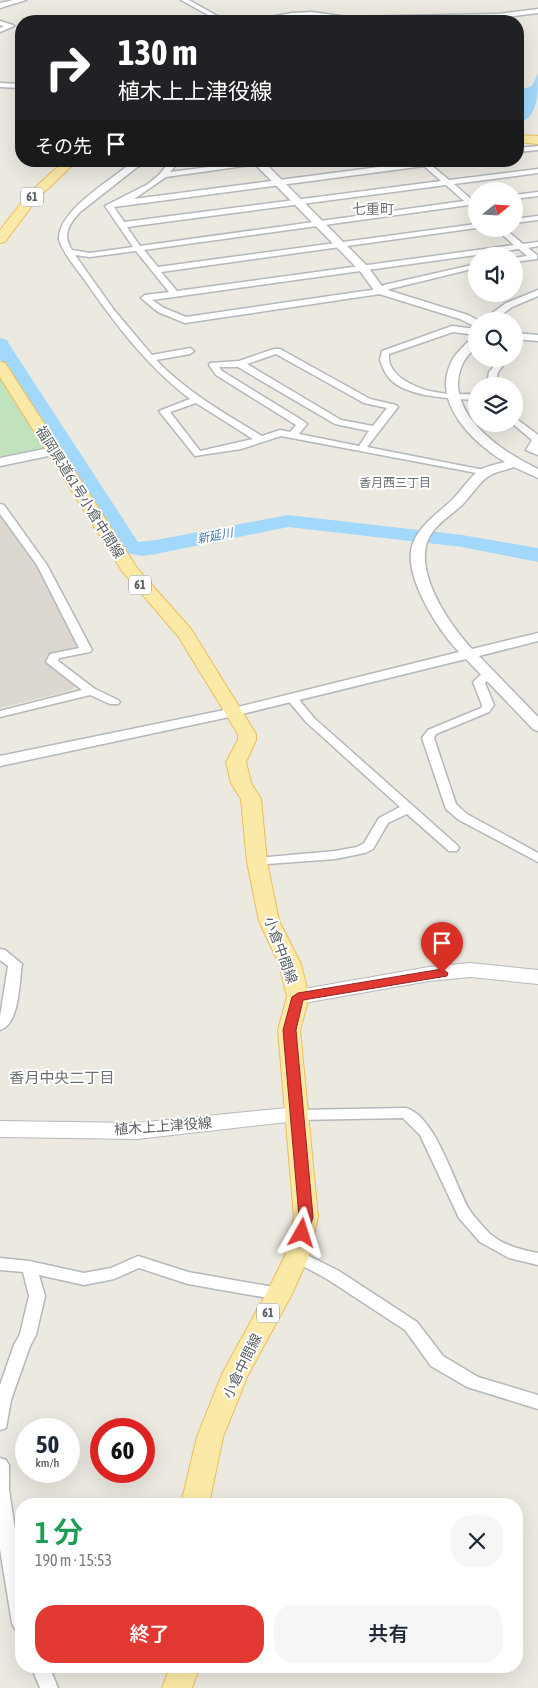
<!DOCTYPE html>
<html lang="ja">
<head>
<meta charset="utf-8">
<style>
  :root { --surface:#fff; --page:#f6f6f7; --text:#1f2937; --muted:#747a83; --accent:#e23832 }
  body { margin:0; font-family:"Asap Condensed","Noto Sans JP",sans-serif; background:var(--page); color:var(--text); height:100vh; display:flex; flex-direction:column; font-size:19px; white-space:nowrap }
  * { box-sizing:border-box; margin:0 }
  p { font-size:16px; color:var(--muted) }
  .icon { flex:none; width:28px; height:28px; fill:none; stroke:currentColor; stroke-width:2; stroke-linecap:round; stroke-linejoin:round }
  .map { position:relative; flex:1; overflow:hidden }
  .side { position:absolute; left:15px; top:1498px; width:508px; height:175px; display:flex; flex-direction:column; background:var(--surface); border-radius:20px; box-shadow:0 5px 20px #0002 }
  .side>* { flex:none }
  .top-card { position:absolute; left:15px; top:15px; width:509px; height:152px; border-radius:20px; box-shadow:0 5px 20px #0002; background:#202124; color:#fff; overflow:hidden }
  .needle { width:32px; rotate:72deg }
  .buttons { position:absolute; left:468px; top:182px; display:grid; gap:10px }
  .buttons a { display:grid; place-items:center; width:55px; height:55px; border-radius:50%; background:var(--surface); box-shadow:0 5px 20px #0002; font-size:25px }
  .speed { position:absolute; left:15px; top:1418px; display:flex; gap:10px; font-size:25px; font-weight:700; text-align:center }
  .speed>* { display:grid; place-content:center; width:65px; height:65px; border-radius:50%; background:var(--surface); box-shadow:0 5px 20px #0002; line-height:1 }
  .speed small { font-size:12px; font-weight:400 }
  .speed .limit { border:8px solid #d22; background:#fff; color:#111 }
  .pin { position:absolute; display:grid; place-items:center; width:42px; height:42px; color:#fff; margin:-51px -21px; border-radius:50% 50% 50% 0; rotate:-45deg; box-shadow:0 0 5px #0007 }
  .pin .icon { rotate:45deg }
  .me { position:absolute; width:55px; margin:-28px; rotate:6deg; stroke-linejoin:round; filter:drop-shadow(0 0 4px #0008) }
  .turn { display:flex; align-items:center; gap:18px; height:105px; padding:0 20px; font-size:22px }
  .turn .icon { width:65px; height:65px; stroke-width:2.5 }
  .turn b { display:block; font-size:35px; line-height:42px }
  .then { display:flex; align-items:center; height:48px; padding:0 20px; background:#0003; gap:10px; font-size:19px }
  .round { display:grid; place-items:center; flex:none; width:52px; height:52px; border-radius:20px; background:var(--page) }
  .headline { display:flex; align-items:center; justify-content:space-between; height:85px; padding:0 20px }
  h1 { font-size:30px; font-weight:600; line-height:38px; color:#1e9e55 }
  .action { display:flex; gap:10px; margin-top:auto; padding:10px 20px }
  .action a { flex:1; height:58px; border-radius:20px; background:var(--accent); color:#fff; font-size:20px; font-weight:600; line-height:58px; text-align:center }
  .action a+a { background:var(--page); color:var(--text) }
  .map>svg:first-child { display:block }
  .education { fill:#dcd8cf }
  .green { fill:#c0e3be }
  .water { fill:#a2d8fb }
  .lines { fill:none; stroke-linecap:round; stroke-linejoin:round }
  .river { fill:#a2d8fb; fill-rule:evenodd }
  .minor-casing { stroke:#b4b7bb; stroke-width:3 }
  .tertiary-casing { stroke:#b4b7bb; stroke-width:3 }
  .secondary-casing { stroke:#b5b8bd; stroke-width:2 }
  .primary-casing { stroke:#ebbd5b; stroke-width:2 }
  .minor { fill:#fff; fill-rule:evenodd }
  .tertiary { fill:#fff; fill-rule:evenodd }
  .secondary { fill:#fff; fill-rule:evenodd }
  .primary { fill:#fbeaa7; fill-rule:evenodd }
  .route { fill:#e23832; stroke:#932420 }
  .labels { text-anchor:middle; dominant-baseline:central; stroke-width:4; stroke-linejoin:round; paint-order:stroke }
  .shield { fill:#fff; stroke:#8c8e91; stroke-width:1 }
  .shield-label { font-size:12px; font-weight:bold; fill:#5a5e62 }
  .far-neighbourhood-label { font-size:12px; fill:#6b7074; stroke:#fff }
  .far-water-label { font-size:12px; font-style:italic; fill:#4179ac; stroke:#fff }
  .far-quarter-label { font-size:14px; fill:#6b7074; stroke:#fff }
  .street-label { font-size:14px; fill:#5a5e62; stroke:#fff }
  .neighbourhood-label { font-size:15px; fill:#6b7074; stroke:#fff }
</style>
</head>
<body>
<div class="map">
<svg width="538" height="1688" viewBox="0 0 538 1688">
  <rect width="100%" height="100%" fill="#ece9e1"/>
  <polygon class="education" points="0,516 38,569 77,645 75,648 49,654 45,662 75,684 73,690 0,708"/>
  <polygon class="green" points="0,377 45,449 0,458"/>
  <path class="water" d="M 538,73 C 538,94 538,120 518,122 L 518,91 L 532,86 Z"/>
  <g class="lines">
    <polygon class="river" points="0,338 7,340 9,344 138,542 156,540 288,515 462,535 538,548 538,562 462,547 288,527 156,554 142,556 123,552 0,359"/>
    <defs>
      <g id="minor">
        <polygon points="181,0 189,0 226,21 219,21"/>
        <polygon points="538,9 538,13 499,18 347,21 312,16 248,21 292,13 312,12 347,17 499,14"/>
        <polygon points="0,21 13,25 14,26 0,32 0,28 4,26 0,25"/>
        <polygon points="0,83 21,84 21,88 0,87"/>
        <polygon points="538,146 538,150 518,152 518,148"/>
        <path d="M 137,161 L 148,161 L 136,168 L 80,212 C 69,224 62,235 72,250 L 90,253 L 133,247 L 105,206 L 148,184 L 159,175 L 170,161 L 180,161 L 170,172 L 255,161 L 279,161 L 166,177 L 134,199 L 425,161 L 448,161 L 431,165 L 449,180 L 538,169 L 538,173 L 454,184 L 472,200 L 476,200 L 476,208 L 474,208 L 469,205 L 144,250 L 158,267 L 476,224 L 476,228 L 161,272 L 177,291 L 514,245 L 496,229 L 505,229 L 523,244 L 538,242 L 538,246 L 528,248 L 537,255 L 537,259 L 514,262 L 514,258 L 527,256 L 519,249 L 152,300 L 164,308 L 186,317 L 378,289 L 384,285 L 476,264 L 476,268 L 390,289 L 380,294 L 185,323 L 158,312 L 141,298 L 145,295 L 169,292 L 136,251 L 90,257 L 75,255 L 114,310 L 152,355 L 190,348 L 194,351 L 190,354 L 156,360 C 187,392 224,413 262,436 L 280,430 L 290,432 L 296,425 L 216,375 L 209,365 L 210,363 L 239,361 L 274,349 L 280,349 L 370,399 L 396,405 L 398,407 L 367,447 L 484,470 L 487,471 L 487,475 L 281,436 L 241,449 L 195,456 L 159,411 L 190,399 C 147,366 115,324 84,279 C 75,267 64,254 59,240 C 57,211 110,181 130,164 ZM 424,166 L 441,181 L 124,222 L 114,207 ZM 446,185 L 464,201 L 140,246 L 127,227 ZM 276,354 L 364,403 L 387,408 L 373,426 L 341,420 L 247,364 ZM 219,367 L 238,367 L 335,424 L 369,431 L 359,446 L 299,434 L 307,424 L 305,422 L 222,371 ZM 196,403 L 253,439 L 200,451 L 170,412 Z"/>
        <polygon points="538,192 538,196 514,199 514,195"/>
        <polygon points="538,216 538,220 514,223 514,219"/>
        <polygon points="538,290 538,296 512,307 493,321 476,321 476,323 475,321 487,317 506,303"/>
        <path d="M 452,326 L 476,329 L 476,335 L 453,332 L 389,354 C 386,378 422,391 441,393 C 452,395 465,394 476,394 L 476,400 C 454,399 404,397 389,378 C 385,373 382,366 380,360 L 382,351 Z"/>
        <polygon points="514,333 538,335 538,341 514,339"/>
        <polygon points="500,359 508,359 498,372 495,386 487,386 489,372"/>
        <polygon points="514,417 538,435 538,455 526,450 532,440 513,424"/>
        <polygon points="0,504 4,505 47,565 92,650 90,652 59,658 58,661 95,689 118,700 120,702 118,704 110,704 90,695 0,717 0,711 82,690 46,662 50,654 79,648 37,565 0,514"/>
        <polygon points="488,671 494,674 485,683 494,705 489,712 436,734 434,738 456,804 467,814 538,853 538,862 459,820 446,809 422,738 428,730 481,708 482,705 473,682 484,672"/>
        <polygon points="292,695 296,696 314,718 457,845 459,848 457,851 449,851 407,814 388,823 373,849 365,853 335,859 253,865 251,862 257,858 335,851 357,847 364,843 379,818 400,807 306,722 286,698"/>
        <path d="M 0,949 L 5,950 L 22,964 C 19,982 20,1024 0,1030 L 0,1017 L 8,966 L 0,960 Z"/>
        <path d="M 406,1108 C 436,1117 454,1183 469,1209 C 474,1217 483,1226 489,1233 C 502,1245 521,1250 538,1253 L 538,1265 L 509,1258 L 480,1242 L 459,1218 L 420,1135 L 403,1118 L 297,1120 L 292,1119 L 290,1115 L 292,1111 L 297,1110 Z"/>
        <polygon points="297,1250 339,1271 417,1322 443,1356 478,1377 538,1395 538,1409 467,1387 431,1366 405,1330 327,1279 292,1260 289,1256 292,1252"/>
        <polygon points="138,1256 188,1272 279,1288 285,1290 287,1294 285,1298 279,1300 188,1284 139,1268 114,1279 84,1285 39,1275 45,1296 36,1335 30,1346 11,1400 6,1428 0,1430 0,1385 14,1345 20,1334 29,1296 23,1272 0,1270 0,1258 29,1261 84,1273 111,1268"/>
        <polygon points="0,1458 6,1460 9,1465 9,1490 21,1570 21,1631 15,1629 12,1623 0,1549"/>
        <polygon points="31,1666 49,1666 58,1688 40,1688"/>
      </g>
      <g id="tertiary">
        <polygon points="13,0 26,0 0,8 0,3"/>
        <polygon points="252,161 263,161 368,267 384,289 468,315 479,321 476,321 476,327 460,319 376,293 360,271"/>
        <path d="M 476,337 L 476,347 C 471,352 465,358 462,365 C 442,412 502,452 538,469 L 538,478 L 514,467 C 507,470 496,471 489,476 C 479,482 471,496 463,504 C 454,513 442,520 434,530 C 406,563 449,624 472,649 L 538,633 L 538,641 L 479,656 L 538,717 L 538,731 L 533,729 L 466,659 L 234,716 L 0,766 L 0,756 L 234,708 L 459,652 C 439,631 401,574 413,543 C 421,524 437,514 451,501 C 461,492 469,477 480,470 C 487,466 498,464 505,462 C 474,443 433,405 450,365 C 454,354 464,346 472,338 Z"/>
        <polygon points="54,447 58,448 60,451 58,454 0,466 0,458"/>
      </g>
      <g id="secondary">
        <polygon points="470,963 538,970 538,984 470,977 429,981 298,1004 291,1002 288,997 291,992 298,990 429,967"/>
        <polygon points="297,1107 305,1110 308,1115 305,1120 137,1139 0,1137 0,1121 137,1123"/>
      </g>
      <g id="primary">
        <polygon points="518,135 538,136 538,144 518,142"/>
        <polygon points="64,161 77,161 37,199 5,242 0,243 0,230 29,193"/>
        <polygon points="0,362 5,363 7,366 137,568 191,629 256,734 256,740 246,762 251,783 261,799 267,862 279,921 301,964 309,997 300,1030 318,1217 309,1256 292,1294 248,1375 223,1437 209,1504 181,1504 197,1437 222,1374 267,1292 285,1256 294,1217 278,1030 287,997 279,964 259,921 247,862 241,799 231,783 226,762 238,740 238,734 178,636 122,571 0,377"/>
        <polygon points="170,1666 200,1666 192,1688 162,1688"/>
      </g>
    </defs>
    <use href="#minor" class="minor-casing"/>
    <use href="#tertiary" class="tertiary-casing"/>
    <use href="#secondary" class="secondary-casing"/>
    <use href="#primary" class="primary-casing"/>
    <use href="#minor" class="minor"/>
    <use href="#tertiary" class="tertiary"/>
    <use href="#secondary" class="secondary"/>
    <use href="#primary" class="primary"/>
  </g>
  <polygon class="route" points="442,969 448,973 447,976 303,1000 296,1030 313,1217 307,1237 302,1238 298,1237 296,1233 299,1217 283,1030 292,997 298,993"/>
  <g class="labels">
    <g class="shield">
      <rect x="21" y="187.5" width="22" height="19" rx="4"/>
      <rect x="129" y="575.5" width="22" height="19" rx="4"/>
      <rect x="257" y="1303.5" width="22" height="19" rx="4"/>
    </g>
    <g class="shield-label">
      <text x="32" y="197">61</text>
      <text x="140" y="585">61</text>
      <text x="268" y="1313">61</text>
    </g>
    <g class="far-neighbourhood-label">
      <text x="395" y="483">香月西三丁目</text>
    </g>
    <g class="far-water-label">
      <text transform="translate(215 536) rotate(-11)">新延川</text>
    </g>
    <g class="far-quarter-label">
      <text x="373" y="209">七重町</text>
    </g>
    <g class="street-label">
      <text transform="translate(80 492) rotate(58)">福岡県道61号小倉中間線</text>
      <text transform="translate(281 950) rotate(70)">小倉中間線</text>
      <text transform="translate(163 1126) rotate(-4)">植木上上津役線</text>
      <text transform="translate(242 1366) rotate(-64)">小倉中間線</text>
    </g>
    <g class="neighbourhood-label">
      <text x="62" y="1077">香月中央二丁目</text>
    </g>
  </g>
</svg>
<div class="buttons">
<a><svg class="needle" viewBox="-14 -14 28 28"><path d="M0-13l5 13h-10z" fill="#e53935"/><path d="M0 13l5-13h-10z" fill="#747a83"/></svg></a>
<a><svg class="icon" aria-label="sound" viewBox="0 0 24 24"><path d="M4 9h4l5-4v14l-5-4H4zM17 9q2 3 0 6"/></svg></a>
<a><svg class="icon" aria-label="search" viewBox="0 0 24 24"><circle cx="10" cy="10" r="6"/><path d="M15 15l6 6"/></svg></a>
<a><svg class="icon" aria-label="layers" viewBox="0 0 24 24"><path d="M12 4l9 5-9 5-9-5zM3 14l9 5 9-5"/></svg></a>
</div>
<div class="speed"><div>50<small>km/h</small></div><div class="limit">60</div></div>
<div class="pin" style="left:442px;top:973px;background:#d93025"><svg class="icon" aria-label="arrive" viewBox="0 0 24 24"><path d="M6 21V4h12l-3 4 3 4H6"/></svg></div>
<svg class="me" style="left:302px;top:1233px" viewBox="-20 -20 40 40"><path d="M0-17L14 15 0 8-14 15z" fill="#e23832" stroke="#fff" stroke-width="4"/></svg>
<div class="top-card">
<div class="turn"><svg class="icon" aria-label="right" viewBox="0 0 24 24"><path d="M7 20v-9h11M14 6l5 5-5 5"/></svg><div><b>130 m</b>植木上上津役線</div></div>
<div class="then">その先<svg class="icon" aria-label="arrive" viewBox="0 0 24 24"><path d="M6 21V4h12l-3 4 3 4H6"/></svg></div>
</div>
<section class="side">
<div class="headline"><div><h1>1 分</h1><p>190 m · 15:53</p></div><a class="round"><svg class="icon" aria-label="close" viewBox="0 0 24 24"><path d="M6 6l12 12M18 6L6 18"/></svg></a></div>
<div class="action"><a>終了</a><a>共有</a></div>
</section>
</div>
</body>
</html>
